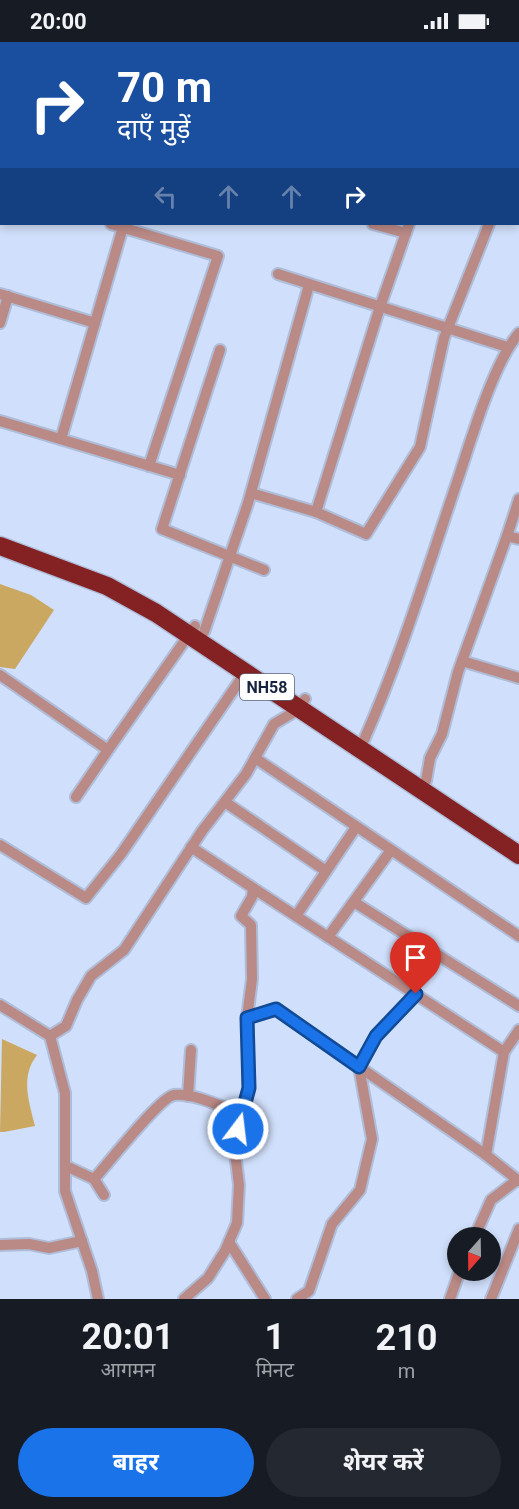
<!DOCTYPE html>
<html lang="hi">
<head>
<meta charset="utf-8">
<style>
  :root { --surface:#171b24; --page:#242831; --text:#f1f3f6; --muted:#9ea1a6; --accent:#1a73e8 }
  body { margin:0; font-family:Roboto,"Noto Sans Devanagari",sans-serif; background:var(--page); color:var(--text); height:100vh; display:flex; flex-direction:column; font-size:22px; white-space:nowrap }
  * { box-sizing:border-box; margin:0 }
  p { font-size:20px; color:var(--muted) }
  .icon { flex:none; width:33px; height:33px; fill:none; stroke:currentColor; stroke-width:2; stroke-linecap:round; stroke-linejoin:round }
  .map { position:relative; height:1257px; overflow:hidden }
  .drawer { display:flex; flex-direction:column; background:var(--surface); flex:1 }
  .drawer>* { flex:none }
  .guide { position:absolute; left:0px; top:0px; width:519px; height:183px; box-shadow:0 3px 9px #0003; background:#1a4fa0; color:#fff; overflow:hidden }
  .needle { width:39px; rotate:200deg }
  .controls { position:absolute; left:447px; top:1185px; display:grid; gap:12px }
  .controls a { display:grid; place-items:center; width:54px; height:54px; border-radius:50%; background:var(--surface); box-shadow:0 3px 9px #0003; font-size:30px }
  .pin { position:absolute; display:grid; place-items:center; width:51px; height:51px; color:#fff; margin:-62px -26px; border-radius:50% 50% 50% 0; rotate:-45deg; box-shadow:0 0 6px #0007 }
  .pin .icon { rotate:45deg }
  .me { position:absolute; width:66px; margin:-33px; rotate:15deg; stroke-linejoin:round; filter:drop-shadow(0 0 4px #0008) }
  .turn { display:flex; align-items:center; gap:21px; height:126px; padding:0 18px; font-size:27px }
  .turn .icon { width:78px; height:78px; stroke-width:2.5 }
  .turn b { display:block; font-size:42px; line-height:51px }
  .lanes { display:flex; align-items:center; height:57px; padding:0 18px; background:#0003; justify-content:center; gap:30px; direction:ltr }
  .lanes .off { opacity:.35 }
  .eta { display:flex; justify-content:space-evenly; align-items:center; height:102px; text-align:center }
  .eta b { font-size:36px; font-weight:700; line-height:42px }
  .action { display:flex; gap:12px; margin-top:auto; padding:12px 18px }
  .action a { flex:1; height:69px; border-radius:36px; background:var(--accent); color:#fff; font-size:24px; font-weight:700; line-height:69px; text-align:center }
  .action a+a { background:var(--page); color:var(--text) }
  .status { display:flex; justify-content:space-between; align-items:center; height:42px; padding:0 30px; background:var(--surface); direction:ltr }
  .status svg { height:16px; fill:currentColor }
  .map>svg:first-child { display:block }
  .green { fill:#caa862 }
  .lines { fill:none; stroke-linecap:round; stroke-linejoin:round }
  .street-casing { stroke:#afbdd9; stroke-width:14 }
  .highway-casing { stroke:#afbdd9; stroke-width:21 }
  .street { stroke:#ba8a86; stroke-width:10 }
  .highway { stroke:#832123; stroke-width:18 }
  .route-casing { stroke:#114b97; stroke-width:15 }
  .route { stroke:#1a73e8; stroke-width:10 }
  .labels { text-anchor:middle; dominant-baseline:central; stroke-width:4.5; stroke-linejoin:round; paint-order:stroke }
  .shield { fill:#fff; stroke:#5d6679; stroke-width:1.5 }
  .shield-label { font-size:16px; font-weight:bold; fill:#18243f }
</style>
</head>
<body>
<div class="status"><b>20:00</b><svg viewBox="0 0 49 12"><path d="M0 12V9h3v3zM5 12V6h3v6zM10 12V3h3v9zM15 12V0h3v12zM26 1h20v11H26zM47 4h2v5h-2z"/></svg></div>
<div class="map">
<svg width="519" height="1257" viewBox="0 0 519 1257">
  <rect width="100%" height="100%" fill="#d0dffb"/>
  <g class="green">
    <polygon points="0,542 31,553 54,568 15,627 0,625"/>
    <path d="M 2,997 L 37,1013 C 20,1035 29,1059 35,1084 L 4,1090 L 0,1090 Z"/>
  </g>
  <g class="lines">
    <defs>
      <g id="street">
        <polyline points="425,0 429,2"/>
        <polyline points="93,2 94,0"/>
        <polyline points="173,2 173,0"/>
        <polyline points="396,2 397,0"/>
        <polyline points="476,2 476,0"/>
        <polyline points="518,85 519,86"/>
        <polyline points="518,106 519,102"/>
        <polyline points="0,148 2,149"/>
        <polyline points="111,182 218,214 149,424"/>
        <polyline points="373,182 406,191"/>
        <polyline points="278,232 507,305"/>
        <polyline points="0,252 95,281"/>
        <polyline points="0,281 8,254"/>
        <polyline points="220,308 162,487 264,528"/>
        <polyline points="0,379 180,433"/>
        <polyline points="61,397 123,185"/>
        <polyline points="251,451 316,470 380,265 409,182"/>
        <polyline points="316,470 366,492 420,405 444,296 489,182"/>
        <polyline points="507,494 519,457"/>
        <polyline points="204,590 248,461 309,243"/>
        <polyline points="462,619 519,636"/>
        <polyline points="0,633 108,708 76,755"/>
        <path d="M 364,698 C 402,612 429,522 459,434 C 472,395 494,320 519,291"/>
        <polyline points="108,708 195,584"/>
        <polyline points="255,716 519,894"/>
        <polyline points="426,739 430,716 442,692 458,630 507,494 519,497"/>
        <polyline points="225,760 326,829"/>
        <polyline points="0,803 86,856 121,812 245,631"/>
        <polyline points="253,846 504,1010"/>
        <polyline points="354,860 519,964"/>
        <polyline points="296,874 356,785"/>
        <polyline points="328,895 391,808"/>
        <polyline points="0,963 50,994 65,1051 65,1149 92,1229 98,1257"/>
        <polyline points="247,976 276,967 486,1113 504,1010 519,988"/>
        <polyline points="50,994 66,984 77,958 91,934 124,908 202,789 246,732 274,682 299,667 305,657"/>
        <polyline points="188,1054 191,1008"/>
        <polyline points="486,1113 519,1139"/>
        <polyline points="66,1124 94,1137 104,1153"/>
        <path d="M 94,1137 C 107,1123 160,1055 174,1053 C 195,1051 222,1065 241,1072 L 249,1046 L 247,976 L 252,937 L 251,883 L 241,874 L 252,855 L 253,846 L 191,805"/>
        <polyline points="474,1196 491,1158 517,1138"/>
        <polyline points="229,1200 265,1257"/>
        <polyline points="0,1203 29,1202 49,1206 82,1199"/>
        <polyline points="184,1257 208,1236 225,1209 237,1181 239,1143 234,1102 241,1072"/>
        <polyline points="297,1257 309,1249 332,1182 360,1148 372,1097 359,1025 376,994 416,952"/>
        <polyline points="450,1257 460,1228"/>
        <polyline points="491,1257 519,1187"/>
      </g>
      <polyline id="highway" points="0,504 107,544 156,571 519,813"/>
    </defs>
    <use href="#street" class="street-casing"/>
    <use href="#highway" class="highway-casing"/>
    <use href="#street" class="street"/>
    <use href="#highway" class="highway"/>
  </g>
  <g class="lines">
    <defs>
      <polyline id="route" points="238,1087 249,1046 247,976 276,967 359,1025 376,994 416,952"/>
    </defs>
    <use href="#route" class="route-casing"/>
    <use href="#route" class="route"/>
  </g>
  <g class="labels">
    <rect class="shield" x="240" y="632" width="54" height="26" rx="4.5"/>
    <g class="shield-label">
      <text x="267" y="645">NH58</text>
    </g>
  </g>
</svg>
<div class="controls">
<a><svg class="needle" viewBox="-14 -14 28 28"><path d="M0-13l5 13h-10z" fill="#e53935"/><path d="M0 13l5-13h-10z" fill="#9ea1a6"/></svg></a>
</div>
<div class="pin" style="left:416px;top:952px;background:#d93025"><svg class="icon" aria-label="arrive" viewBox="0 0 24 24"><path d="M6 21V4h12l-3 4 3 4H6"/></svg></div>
<svg class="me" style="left:238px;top:1087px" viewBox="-20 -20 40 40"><circle r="17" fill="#1a73e8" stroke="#fff" stroke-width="3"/><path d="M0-11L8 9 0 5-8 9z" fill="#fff"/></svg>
<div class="guide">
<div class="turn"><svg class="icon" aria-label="right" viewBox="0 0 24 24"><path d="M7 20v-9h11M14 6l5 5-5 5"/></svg><div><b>70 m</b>दाएँ मुड़ें</div></div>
<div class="lanes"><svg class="icon off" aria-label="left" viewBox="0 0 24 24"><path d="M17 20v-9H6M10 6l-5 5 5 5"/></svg><svg class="icon off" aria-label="ahead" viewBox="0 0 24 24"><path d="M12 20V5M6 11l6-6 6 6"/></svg><svg class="icon off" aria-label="ahead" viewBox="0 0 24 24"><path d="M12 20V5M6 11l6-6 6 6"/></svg><svg class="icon" aria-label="right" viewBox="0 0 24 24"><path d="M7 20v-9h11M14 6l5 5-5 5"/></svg></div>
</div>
</div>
<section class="drawer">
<div class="eta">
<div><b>20:01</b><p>आगमन</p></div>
<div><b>1</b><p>मिनट</p></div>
<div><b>210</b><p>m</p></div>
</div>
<div class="action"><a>बाहर</a><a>शेयर करें</a></div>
</section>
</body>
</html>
